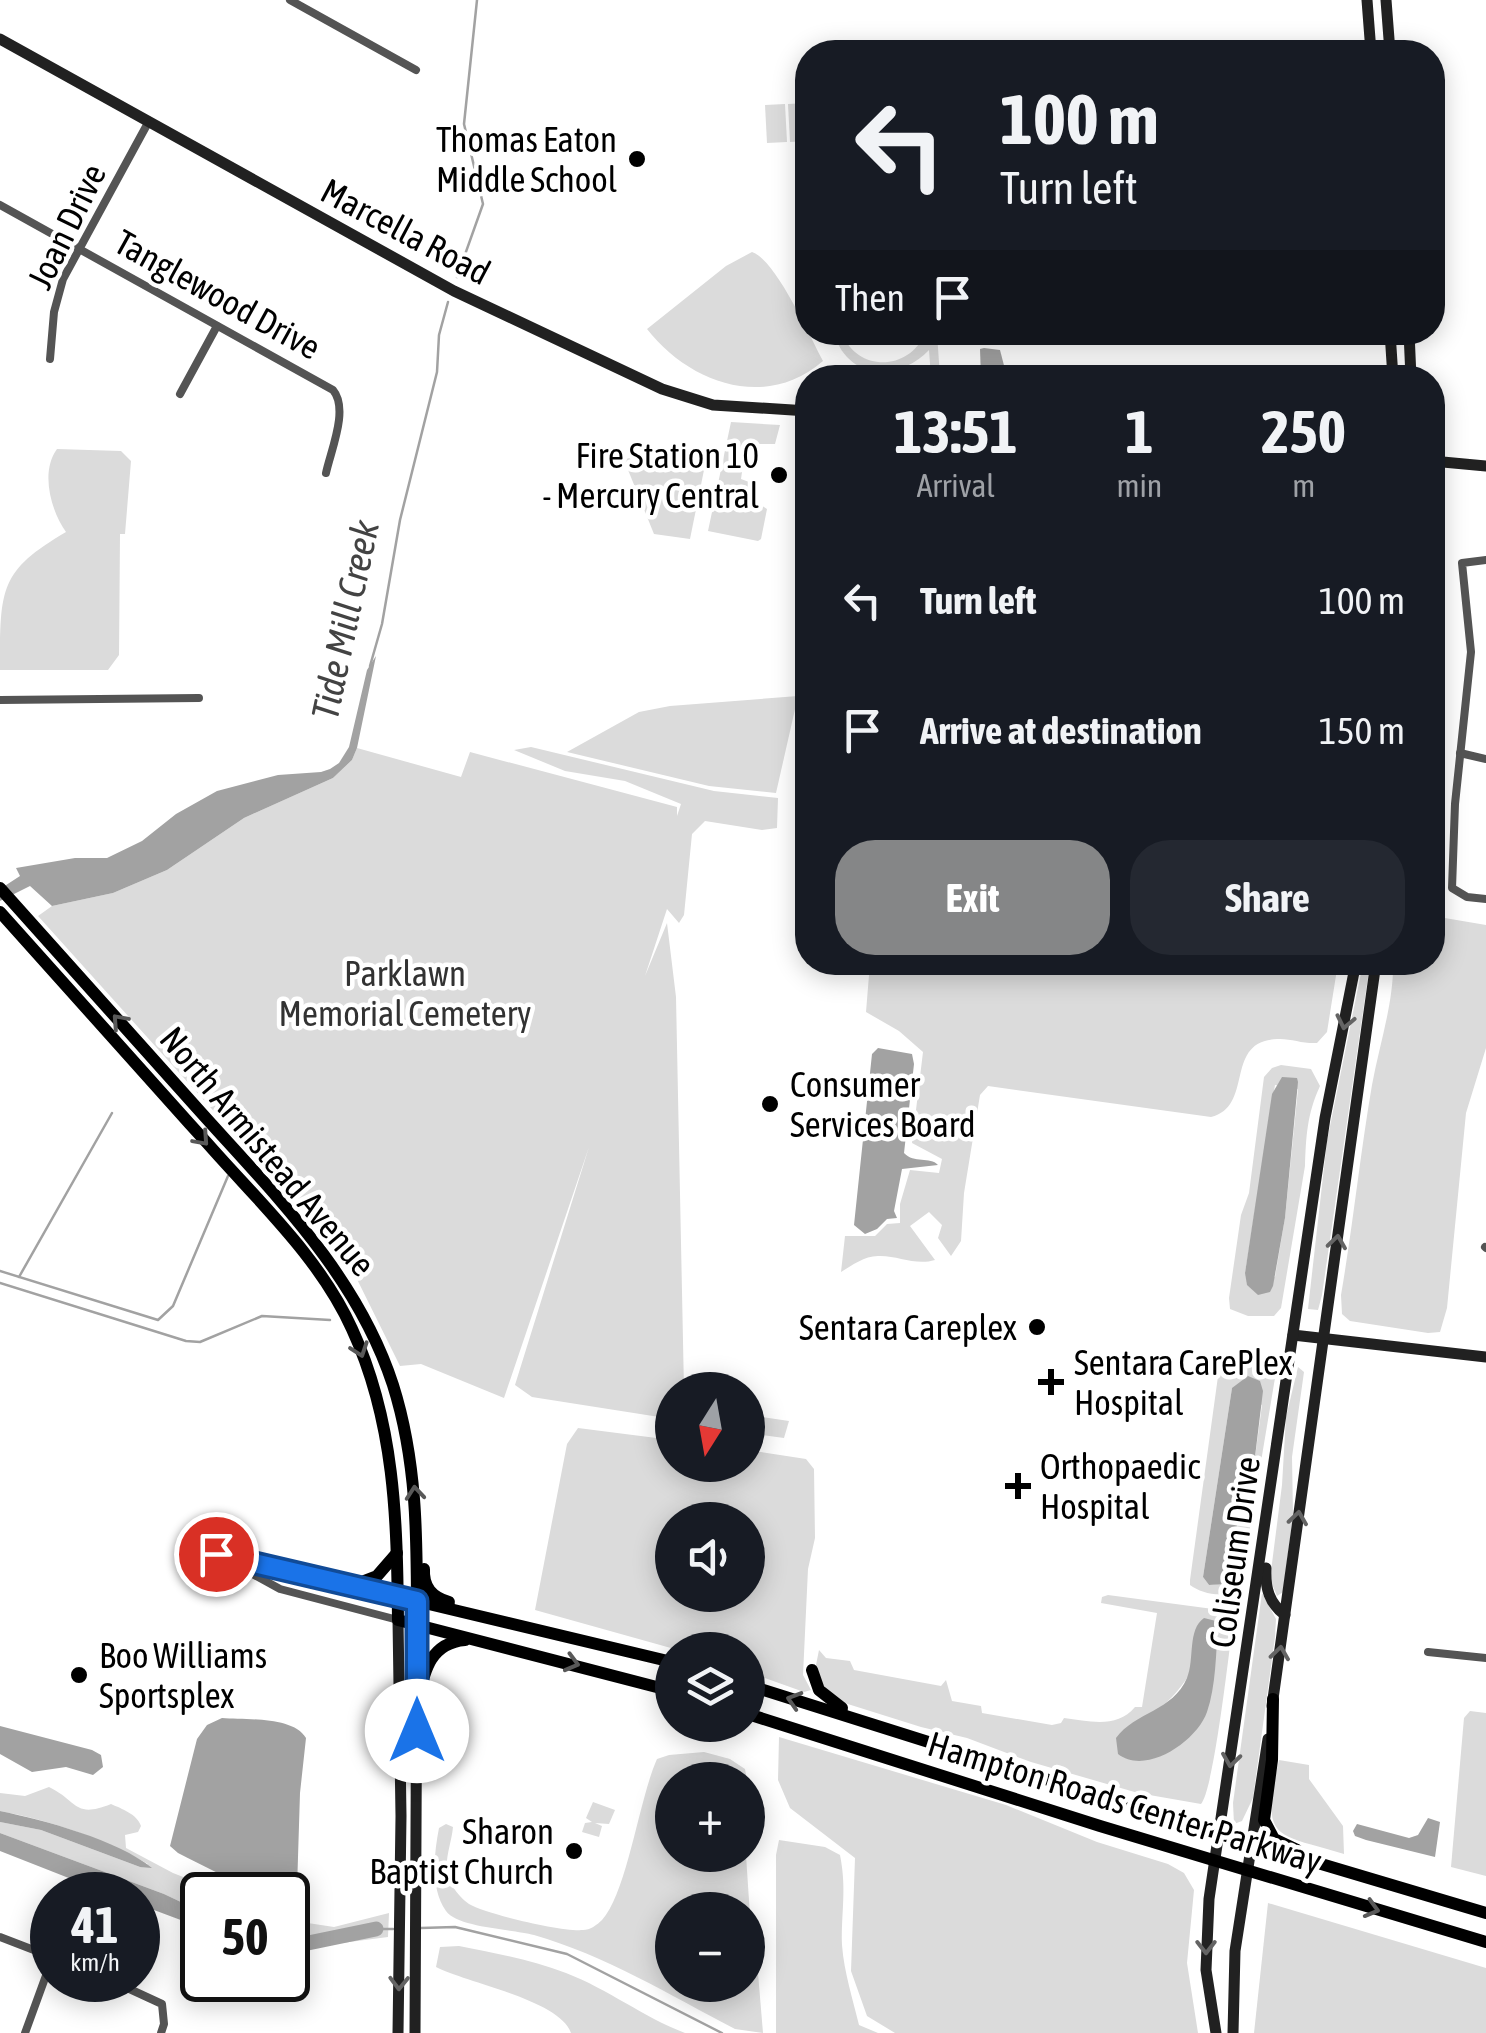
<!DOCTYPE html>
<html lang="en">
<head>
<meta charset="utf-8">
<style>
  :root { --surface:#171b24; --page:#242831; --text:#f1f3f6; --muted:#9ea1a6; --accent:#858687 }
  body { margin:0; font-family:"Asap Condensed",sans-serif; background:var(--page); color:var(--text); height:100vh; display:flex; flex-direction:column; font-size:38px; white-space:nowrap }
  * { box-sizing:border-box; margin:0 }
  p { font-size:32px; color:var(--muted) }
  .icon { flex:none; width:55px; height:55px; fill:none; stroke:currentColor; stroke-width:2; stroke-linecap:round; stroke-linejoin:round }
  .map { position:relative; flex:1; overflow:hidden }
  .side { position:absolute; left:795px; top:365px; width:650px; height:610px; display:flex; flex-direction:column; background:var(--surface); border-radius:40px; box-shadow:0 5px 25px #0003 }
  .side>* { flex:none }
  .banner { position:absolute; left:795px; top:40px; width:650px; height:305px; border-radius:40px; box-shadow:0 5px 25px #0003; background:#171b24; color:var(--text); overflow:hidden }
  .needle { width:65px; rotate:191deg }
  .tools { position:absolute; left:655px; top:1372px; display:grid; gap:20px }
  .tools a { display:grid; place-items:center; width:110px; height:110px; border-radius:50%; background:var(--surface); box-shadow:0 5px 25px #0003; font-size:50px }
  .speed { position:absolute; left:30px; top:1872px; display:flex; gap:20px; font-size:50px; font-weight:700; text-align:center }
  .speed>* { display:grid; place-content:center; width:130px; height:130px; border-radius:50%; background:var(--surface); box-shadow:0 5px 25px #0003; line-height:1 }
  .speed small { font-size:25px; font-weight:400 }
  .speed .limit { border:5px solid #111; border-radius:15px; background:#fff; color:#111 }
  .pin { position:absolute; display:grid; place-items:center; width:85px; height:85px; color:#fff; margin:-42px; border:5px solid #fff; border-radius:50%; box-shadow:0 2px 10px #0007 }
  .me { position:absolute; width:110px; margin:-55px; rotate:0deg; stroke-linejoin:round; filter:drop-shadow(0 0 8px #0008) }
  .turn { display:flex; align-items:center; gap:35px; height:210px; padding:0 40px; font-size:45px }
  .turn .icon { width:130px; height:130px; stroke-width:2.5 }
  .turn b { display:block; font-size:70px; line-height:85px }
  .then { display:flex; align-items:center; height:95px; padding:0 40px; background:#0003; gap:20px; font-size:38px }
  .eta { display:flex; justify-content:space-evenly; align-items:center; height:170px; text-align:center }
  .eta b { font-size:60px; font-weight:700; line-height:70px }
  .button { display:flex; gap:20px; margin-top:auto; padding:20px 40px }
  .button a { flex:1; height:115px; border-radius:40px; background:var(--accent); color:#fff; font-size:40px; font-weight:700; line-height:115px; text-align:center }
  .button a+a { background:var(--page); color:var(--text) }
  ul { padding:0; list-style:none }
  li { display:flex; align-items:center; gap:30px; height:130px; padding:0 40px }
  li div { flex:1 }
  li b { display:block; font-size:38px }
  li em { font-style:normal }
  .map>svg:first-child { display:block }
  .green { fill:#dbdbdb; fill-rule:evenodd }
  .water { fill:#a2a2a2 }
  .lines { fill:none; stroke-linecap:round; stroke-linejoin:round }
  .stream { stroke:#a2a2a2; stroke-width:2.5 }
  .river { stroke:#a2a2a2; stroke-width:15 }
  .street { stroke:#545454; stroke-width:8 }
  .secondary { stroke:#212121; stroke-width:11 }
  .primary { stroke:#000; stroke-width:12 }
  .oneway { stroke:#595959 }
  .oneway2 { stroke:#646464 }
  .route-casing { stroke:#114b97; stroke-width:25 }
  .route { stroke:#1a73e8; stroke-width:18 }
  .poi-dot { fill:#000; stroke:#fff; stroke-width:4 }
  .labels { text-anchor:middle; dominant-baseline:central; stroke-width:9; stroke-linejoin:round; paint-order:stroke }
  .poi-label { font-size:35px; fill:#000; stroke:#fff; text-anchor:end }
  .street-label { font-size:35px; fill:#000; stroke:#fff }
  .park-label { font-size:35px; fill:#323232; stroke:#fff }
  .water-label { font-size:38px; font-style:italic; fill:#434343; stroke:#fff }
</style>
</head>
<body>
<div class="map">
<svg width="1486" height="2033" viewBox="0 0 1486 2033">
  <rect width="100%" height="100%" fill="#fff"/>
  <g class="green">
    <polygon points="807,103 807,141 790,142 788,104"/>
    <polygon points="785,104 787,142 767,143 765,105"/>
    <path d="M 752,252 C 776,260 810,337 823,361 C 766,411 689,383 647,329 L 726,266 Z"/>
    <path d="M 834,333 L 842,333 C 857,373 910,371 925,333 L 937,333 L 940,377 L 931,377 L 929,350 C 899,382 847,380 834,333 Z"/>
    <polygon points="731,422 780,425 775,444 746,444 741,479 749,482 754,492 752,499 767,509 761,539 758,541 708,531"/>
    <polygon points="807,448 808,517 807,517 795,516"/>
    <path d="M 57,449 L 121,451 L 131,461 L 125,534 L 120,534 L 119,655 L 108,670 L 0,670 C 0,587 0,571 66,532 C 51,511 40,472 57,449 Z"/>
    <polygon points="637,455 704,470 690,539 654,534 624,460"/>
    <polygon points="798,696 776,793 709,786 567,752 639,712 670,706"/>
    <polygon points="531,747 714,791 778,798 777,828 762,830 705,821 692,834 684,915 679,923 667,909 645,976 667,923 676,997 684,1390 672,1390 672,1419 532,1397 515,1385 589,1147 504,1398 421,1364 400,1366 347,1259 38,916 52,906 113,893 167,870 244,818 333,778 352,760 357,748 461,777 470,752 677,807 677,816 681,804 625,781 565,771 514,750"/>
    <path d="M 1433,916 L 1486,925 L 1486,1048 L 1466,1113 L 1447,1308 L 1440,1332 L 1428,1333 L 1350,1321 L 1342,1314 L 1341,1295 C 1353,1225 1360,1155 1372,1085 C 1379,1046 1394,1002 1393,963 L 1432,962 Z"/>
    <path d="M 870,963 L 870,962 L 1338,963 L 1327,1032 L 1317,1043 C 1303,1044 1290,1038 1277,1039 C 1223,1041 1255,1106 1211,1117 L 988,1086 L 980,1095 L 964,1193 L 961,1241 L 951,1256 L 938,1238 L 942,1225 L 929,1212 L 910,1226 L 935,1260 C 915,1266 897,1255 878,1256 C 864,1256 853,1265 841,1272 L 845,1236 L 875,1236 L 887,1224 L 900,1223 L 900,1204 L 910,1170 L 939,1173 L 942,1159 L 912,1143 L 923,1052 L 899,1031 L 866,1012 Z"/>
    <polygon points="1363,963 1370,963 1322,1295 1318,1310 1308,1309 1327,1141"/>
    <path d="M 1281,1065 L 1311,1069 L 1320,1086 C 1307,1114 1306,1137 1305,1166 L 1281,1308 L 1274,1316 L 1248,1316 L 1230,1309 L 1229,1298 L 1241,1215 L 1249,1193 L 1264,1077 L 1272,1068 ZM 1275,1085 L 1298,1089 L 1285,1218 L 1275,1277 L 1245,1273 Z"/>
    <path d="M 1230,1354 C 1248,1354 1271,1352 1276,1372 L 1240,1587 C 1229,1599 1203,1595 1190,1585 L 1190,1580 L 1219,1369 ZM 1232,1388 L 1262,1405 L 1254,1465 L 1239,1511 L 1225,1583 L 1209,1585 L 1203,1577 Z"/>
    <polygon points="1298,1367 1304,1372 1292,1457 1293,1515 1283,1592 1277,1596 1270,1579 1282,1485 1286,1417"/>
    <polygon points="748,1415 789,1421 784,1438 748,1433"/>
    <path d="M 578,1428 L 672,1440 L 672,1465 L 748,1465 L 748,1450 L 806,1459 L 814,1469 L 815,1538 L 808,1569 L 803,1675 L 811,1690 L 804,1692 L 748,1672 L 748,1650 L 678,1650 L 535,1610 L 567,1444 ZM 672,1520 L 748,1520 L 748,1595 L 672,1595 Z"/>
    <polygon points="1262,1593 1276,1619 1275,1637 1253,1798 1242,1821 1234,1824 1233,1803"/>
    <path d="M 1108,1595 L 1228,1611 L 1233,1622 C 1229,1652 1214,1789 1201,1804 L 1138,1793 L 1031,1762 L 967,1738 L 921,1727 L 835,1700 L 822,1683 L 816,1665 L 819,1650 L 826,1658 L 850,1661 L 854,1670 L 941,1686 L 946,1680 L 952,1701 L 981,1706 L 982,1713 L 1052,1725 L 1061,1723 L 1064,1718 C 1089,1721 1117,1729 1135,1707 L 1142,1707 L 1157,1613 L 1101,1603 L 1102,1597 ZM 1218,1625 L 1206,1713 L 1150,1714 C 1184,1696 1198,1657 1218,1625 Z"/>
    <polygon points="1470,1711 1486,1713 1486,1876 1451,1867 1464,1718"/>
    <polygon points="779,1737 1006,1805 1097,1842 1168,1864 1184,1873 1194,1890 1187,1963 1198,2033 895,2033 867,2016 851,1971 855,1858 790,1808 778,1780"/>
    <path d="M 704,1752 L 730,1759 L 745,1769 L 747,1780 L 672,1780 L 672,1855 L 746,1855 L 752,1946 L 757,1961 L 763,2033 L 735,2029 C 670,1995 604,1955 534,1935 C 513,1929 458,1928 446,1911 C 430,1888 434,1854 439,1828 L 446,1824 L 453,1827 C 451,1848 440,1867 453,1887 C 457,1893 463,1900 469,1904 C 486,1914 562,1932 583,1930 C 590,1930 597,1925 602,1920 C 627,1893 639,1799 657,1759 L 669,1755 ZM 672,1910 L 748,1910 L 748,1985 L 672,1985 Z"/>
    <path d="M 1279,1760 L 1309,1765 L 1309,1779 L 1343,1826 L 1344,1854 C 1275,1833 1260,1842 1279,1760 Z"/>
    <path d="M 49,1787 C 78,1801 74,1819 111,1804 C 122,1809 137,1814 141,1826 L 138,1832 L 125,1835 L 126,1848 L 173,1873 L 229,1895 L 202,1895 L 202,1912 L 164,1894 L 0,1833 L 0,1822 L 41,1830 L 140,1867 L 148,1864 C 102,1838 52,1821 0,1811 L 0,1793 L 25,1796 Z"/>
    <polygon points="593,1802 615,1810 609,1824 595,1823 602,1826 599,1837 582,1832 585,1823 592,1822 586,1818"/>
    <path d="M 779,1840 L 825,1847 L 840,1855 C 847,1890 841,1912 842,1945 C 844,1972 853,2000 859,2025 L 878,2033 L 776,2033 L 776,1855 Z"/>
    <polygon points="1268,1903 1486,1968 1486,2033 1254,2033"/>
    <polygon points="389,1913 388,1937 288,1950 288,1946 305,1943 288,1937 288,1920 334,1927"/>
    <path d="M 459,1946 C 494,1953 532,1960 566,1973 C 608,1989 643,2017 685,2033 L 571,2033 C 560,2000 467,1983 436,1967 L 440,1947 Z"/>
  </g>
  <g class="water">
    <polygon points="984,348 1000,350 1007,377 981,377 980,349"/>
    <polygon points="376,656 357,748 352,760 333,778 244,818 167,870 113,893 52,906 30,886 0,901 0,889 20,876 16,868 75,858 107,858 142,841 176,814 217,791 278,775 321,772 330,769 339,763 349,747 367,670"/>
    <path d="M 878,1048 L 912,1054 L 914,1064 L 904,1153 C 914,1164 930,1156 938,1165 L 902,1169 L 894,1211 L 897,1218 L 887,1219 L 877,1229 L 865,1234 L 854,1225 L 872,1054 Z"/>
    <polygon points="1282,1077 1297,1078 1298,1082 1285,1218 1273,1286 1270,1292 1258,1295 1247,1285 1245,1273 1272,1094"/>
    <polygon points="1248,1376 1260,1381 1263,1391 1254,1465 1242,1500 1225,1584 1209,1585 1203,1577 1232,1388"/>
    <path d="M 1204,1618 L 1216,1621 L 1218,1625 C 1216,1652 1216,1686 1207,1712 C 1197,1741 1146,1776 1118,1754 L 1116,1738 C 1135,1712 1173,1711 1187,1678 C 1195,1659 1187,1630 1204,1618 Z"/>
    <path d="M 222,1718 C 245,1720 293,1716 306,1738 L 300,1793 L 297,1889 L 294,1898 L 289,1900 L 288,1895 C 256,1895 208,1868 178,1853 L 170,1846 L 197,1739 L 207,1725 Z"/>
    <polygon points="0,1726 92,1750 101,1755 103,1767 93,1775 66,1767 32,1772 0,1754"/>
    <path d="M 0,1811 C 44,1820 118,1840 152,1868 L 140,1867 L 41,1830 L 0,1822 Z"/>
    <polygon points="1428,1818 1440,1822 1435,1857 1366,1840 1355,1836 1353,1831 1357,1824 1409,1838 1418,1835"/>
    <polygon points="0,1833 164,1894 202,1912 202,1928 138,1904 138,1895 112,1895 0,1851"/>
  </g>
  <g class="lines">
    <g class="stream">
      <polyline points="457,277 483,204 464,124 477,0"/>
      <polyline points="370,666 382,624 400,520 437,372 439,335 448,302"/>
      <polyline points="0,1271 158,1320 173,1306 228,1176"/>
      <polyline points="19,1277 112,1113"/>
      <polyline points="0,1283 186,1341 200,1342 262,1316 330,1320"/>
      <polyline points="421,1928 455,1927 567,1954 722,2033"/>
      <polyline points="376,1929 393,1929"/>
    </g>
    <polyline class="river" points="288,1941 308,1943 376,1929"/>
    <g class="street">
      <polyline points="290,0 416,70"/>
      <path d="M 0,205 L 333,390 C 349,409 331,450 326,473"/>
      <polyline points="50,359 54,312 63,279 149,121"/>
      <polyline points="180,394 217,326"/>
      <polyline points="1486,560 1462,563 1471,652 1455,804 1452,888 1467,897 1486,899"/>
      <polyline points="0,700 199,698"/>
      <polyline points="1460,753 1486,759"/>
      <polyline points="1485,1247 1486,1248"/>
      <polyline points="216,1554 280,1589 398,1620"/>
      <polyline points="232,1557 398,1597"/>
      <polyline points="1428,1652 1486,1658"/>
      <polyline points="0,1937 52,1957"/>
      <polyline points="110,1980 162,2004 164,2024 161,2033"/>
      <polyline points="25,2033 52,1959"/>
    </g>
    <g class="secondary">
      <polyline points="1367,0 1371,52"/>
      <polyline points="1386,0 1390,52"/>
      <polyline points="0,39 454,291 662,389 713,405 808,411"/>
      <polyline points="1390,332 1393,378"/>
      <polyline points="1409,332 1411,378"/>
      <polyline points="1432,461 1486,466"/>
      <polyline points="1293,1335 1486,1357"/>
      <path d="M 1266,1568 C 1265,1588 1269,1603 1285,1615"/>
      <polyline points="1272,1706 1376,962"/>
      <polyline points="398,2033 401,1816 398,1620"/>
      <polyline points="415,2033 417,1625"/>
      <polyline points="1216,2033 1206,1970 1209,1899 1325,1118 1356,962"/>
      <polyline points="1233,2033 1235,1951 1268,1739"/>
    </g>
    <g class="primary">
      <path d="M 0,888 C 66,961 131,1035 197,1108 C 273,1193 357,1274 393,1385 C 418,1464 417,1543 417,1625"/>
      <path d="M 0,912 C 69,989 138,1067 208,1144 C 259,1202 320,1258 352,1329 C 395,1422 397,1520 398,1620 L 672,1691"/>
      <path d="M 424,1569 C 423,1587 432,1597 449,1602"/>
      <polyline points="351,1586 377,1576 397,1553"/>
      <polyline points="412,1600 672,1662"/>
      <polyline points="812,1670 819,1690 842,1708"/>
      <polyline points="748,1685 1210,1831 1486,1913"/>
      <polyline points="1273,1699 1272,1760 1264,1820 1274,1839 1297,1850"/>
      <path d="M 417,1703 C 424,1673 429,1643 465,1640"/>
      <polyline points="748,1714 1100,1826 1486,1942"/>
    </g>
  </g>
  <defs><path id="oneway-chevron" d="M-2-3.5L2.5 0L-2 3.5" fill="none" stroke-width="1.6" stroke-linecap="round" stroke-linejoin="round" transform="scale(2.5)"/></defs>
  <g class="oneway">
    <use href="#oneway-chevron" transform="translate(119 1021) rotate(-132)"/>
    <use href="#oneway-chevron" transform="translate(202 1139) rotate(48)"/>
    <use href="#oneway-chevron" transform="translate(360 1350) rotate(71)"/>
    <use href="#oneway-chevron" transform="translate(415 1493) rotate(-95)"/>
    <use href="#oneway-chevron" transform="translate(572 1663) rotate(15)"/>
    <use href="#oneway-chevron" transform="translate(794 1700) rotate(-163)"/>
    <use href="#oneway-chevron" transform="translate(1372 1909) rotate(16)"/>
  </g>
  <g class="oneway2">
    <use href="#oneway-chevron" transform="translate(1345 1022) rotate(102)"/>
    <use href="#oneway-chevron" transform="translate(1337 1242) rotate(-82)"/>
    <use href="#oneway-chevron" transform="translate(1298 1518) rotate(-82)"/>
    <use href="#oneway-chevron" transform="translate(1280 1653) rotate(-82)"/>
    <use href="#oneway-chevron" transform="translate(1231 1760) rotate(98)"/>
    <use href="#oneway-chevron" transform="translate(1206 1947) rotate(90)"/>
    <use href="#oneway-chevron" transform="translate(399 1983) rotate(91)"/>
  </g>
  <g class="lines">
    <defs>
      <polyline id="route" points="216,1554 417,1601 417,1731"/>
    </defs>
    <use href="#route" class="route-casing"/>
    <use href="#route" class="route"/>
  </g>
  <g class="poi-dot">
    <circle cx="637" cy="159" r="10"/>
    <circle cx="779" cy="475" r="10"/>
    <circle cx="770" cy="1104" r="10"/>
    <circle cx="1037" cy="1327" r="10"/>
    <path d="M1046 1367h10v10h10v10h-10v10h-10v-10h-10v-10h10z"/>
    <path d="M1013 1471h10v10h10v10h-10v10h-10v-10h-10v-10h10z"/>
    <circle cx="79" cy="1675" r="10"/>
    <circle cx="574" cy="1851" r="10"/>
  </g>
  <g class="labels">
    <g class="poi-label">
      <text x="617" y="139">Thomas Eaton<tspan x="617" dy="40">Middle School</tspan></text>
      <text x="759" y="455">Fire Station 10<tspan x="759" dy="40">- Mercury Central</tspan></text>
      <text x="790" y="1084" text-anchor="start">Consumer<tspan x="790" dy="40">Services Board</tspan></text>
      <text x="1017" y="1327">Sentara Careplex</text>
      <text x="1074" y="1362" text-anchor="start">Sentara CarePlex<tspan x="1074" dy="40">Hospital</tspan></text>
      <text x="1040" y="1466" text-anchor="start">Orthopaedic<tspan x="1040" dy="40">Hospital</tspan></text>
      <text x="99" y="1655" text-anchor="start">Boo Williams<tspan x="99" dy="40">Sportsplex</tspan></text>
      <text x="554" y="1831">Sharon<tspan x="554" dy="40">Baptist Church</tspan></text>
    </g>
    <g class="street-label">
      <text transform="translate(66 226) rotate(-64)">Joan Drive</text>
      <text transform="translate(406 231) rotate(28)">Marcella Road</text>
      <text transform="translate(218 294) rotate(29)">Tanglewood Drive</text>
      <text transform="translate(268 1151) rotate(50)">North Armistead Avenue</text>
      <text transform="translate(1234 1552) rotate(-82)">Coliseum Drive</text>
      <text transform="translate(1125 1802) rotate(17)">Hampton Roads Center Parkway</text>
    </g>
    <g class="park-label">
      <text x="405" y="973">Parklawn<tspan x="405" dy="40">Memorial Cemetery</tspan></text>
    </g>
    <g class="water-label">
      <text transform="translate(345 620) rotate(-78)">Tide Mill Creek</text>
    </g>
  </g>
</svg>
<div class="tools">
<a><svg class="needle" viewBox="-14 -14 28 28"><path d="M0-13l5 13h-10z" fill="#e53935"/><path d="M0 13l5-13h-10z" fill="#9ea1a6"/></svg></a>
<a><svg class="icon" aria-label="sound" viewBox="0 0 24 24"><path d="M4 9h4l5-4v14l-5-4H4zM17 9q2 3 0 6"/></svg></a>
<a><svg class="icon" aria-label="layers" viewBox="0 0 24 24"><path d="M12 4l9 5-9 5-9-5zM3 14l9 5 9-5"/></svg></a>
<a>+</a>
<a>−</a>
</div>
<div class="speed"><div>41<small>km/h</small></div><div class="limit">50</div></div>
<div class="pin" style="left:216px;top:1554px;background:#d93025"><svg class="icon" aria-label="arrive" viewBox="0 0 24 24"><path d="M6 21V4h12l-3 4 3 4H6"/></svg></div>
<svg class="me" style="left:417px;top:1731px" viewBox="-20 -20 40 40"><circle r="19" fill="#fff"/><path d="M0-13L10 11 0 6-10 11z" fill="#1a73e8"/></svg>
<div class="banner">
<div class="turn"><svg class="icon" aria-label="left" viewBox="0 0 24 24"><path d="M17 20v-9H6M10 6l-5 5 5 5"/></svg><div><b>100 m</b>Turn left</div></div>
<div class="then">Then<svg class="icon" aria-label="arrive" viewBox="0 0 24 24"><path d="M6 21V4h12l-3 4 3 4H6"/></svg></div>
</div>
<section class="side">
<div class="eta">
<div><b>13:51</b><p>Arrival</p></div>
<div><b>1</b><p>min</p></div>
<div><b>250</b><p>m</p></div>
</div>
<ul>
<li><svg class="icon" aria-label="left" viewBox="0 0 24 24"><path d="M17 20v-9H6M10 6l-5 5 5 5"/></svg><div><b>Turn left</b></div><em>100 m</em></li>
<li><svg class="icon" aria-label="arrive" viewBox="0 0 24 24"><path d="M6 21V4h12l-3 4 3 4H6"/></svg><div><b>Arrive at destination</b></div><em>150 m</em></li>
</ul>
<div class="button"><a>Exit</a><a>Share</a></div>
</section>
</div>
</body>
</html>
